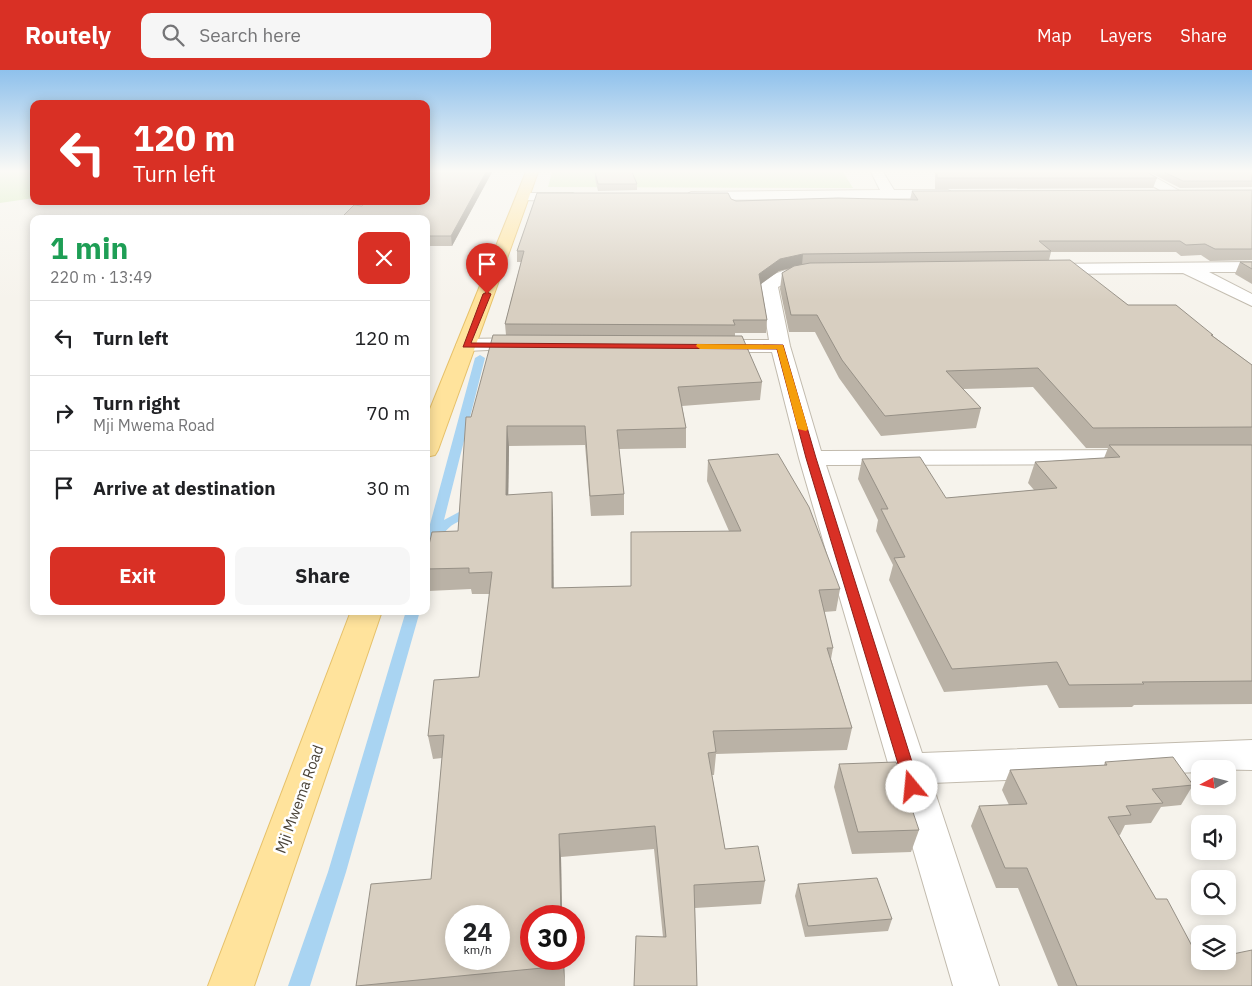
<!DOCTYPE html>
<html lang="en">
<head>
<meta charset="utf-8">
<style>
  :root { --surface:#fff; --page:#f6f6f6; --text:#202124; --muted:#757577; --line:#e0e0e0; --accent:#d93025 }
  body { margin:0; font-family:"IBM Plex Sans",sans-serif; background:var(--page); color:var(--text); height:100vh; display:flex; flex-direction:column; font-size:19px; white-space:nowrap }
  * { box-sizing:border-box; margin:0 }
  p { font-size:16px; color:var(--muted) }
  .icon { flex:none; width:28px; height:28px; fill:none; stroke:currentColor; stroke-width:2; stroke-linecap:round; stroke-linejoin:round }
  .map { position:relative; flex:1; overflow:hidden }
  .panel { position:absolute; left:30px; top:145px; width:400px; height:400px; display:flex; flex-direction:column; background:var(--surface); border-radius:10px; box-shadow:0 2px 12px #0003 }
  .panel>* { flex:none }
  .top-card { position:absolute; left:30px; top:30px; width:400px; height:105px; border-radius:10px; box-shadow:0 2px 12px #0003; background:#d93025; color:#fff; overflow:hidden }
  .needle { width:32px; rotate:263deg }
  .fabs { position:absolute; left:1191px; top:690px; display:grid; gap:10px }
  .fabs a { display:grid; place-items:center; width:45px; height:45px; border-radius:10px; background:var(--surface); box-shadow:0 2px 12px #0003; font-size:25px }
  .speed { position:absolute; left:445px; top:835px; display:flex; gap:10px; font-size:25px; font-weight:700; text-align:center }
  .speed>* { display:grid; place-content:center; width:65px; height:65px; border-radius:50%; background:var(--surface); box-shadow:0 2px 12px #0003; line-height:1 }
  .speed small { font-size:12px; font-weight:400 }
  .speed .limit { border:8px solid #d22; background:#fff; color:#111 }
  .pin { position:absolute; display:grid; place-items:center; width:42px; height:42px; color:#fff; margin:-51px -21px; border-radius:50% 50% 50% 0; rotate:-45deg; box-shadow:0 0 5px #0007 }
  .pin .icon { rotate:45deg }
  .me { position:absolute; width:55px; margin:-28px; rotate:343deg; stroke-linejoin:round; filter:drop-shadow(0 0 4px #0008) }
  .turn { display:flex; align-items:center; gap:18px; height:105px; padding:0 20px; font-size:22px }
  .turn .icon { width:65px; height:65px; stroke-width:2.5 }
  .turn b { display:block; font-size:35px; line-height:42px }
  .round { display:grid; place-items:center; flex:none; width:52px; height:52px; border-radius:10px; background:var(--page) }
  .overview { display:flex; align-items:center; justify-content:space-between; height:85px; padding:0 20px }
  h1 { font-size:30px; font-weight:800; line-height:38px; color:#1e9e55 }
  .action { display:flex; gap:10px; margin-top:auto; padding:10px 20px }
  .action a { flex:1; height:58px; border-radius:10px; background:var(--accent); color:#fff; font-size:20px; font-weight:800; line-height:58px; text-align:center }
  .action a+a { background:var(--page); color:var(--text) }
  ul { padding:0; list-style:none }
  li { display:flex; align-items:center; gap:15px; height:75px; padding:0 20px; border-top:1px solid var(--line) }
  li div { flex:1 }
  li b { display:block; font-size:19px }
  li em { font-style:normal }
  header { display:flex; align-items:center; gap:30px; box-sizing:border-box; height:70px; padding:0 25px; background:var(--accent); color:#fff }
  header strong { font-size:24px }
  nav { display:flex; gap:28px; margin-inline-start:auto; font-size:18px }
  .search { width:350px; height:45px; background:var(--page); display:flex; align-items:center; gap:12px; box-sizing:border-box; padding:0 18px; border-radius:10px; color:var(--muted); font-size:19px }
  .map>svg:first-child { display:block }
  .green { fill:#d2eab5 }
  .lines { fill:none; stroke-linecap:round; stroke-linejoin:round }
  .stream { fill:#a9d4f2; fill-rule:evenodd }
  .minor-casing { stroke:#c2bbae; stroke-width:2 }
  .major-casing { stroke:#e6c16a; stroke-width:2 }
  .minor { fill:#fff; fill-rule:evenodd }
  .major { fill:#ffe39c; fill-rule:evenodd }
  .wall { fill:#bab2a6 }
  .shaded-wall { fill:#979187 }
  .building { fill:#d8cfc1; stroke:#979187; fill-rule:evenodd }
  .route { fill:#d93025; stroke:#8d1f18 }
  .slow { fill:#f59e0b }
  .labels { text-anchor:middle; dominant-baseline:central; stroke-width:5; stroke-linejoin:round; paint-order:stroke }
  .near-street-label { font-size:15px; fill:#4b4439; stroke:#fff }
</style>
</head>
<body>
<header>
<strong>Routely</strong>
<div class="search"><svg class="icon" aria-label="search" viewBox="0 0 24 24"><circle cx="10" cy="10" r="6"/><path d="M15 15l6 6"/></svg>Search here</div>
<nav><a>Map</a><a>Layers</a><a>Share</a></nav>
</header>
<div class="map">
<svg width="1252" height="916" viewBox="0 0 1252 916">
  <rect width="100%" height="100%" fill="#f6f3ec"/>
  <g class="green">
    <polygon points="0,102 34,102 34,128 0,133"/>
    <polygon points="552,102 843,102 853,118 548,117"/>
  </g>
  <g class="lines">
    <g class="stream">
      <path d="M 480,285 L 485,288 L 444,450 L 459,442 L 475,438 L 481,442 L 479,445 C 445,453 441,462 433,494 L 426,498 L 426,469 L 475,288 Z"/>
      <polygon points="406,541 420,541 346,802 310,916 288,916 328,802"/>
    </g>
    <defs>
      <g id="minor">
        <polygon points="871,102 883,102 894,120 948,120 955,124 948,128 691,130 684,126 691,122 880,120"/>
        <polygon points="1131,102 1146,102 1185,124 1178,128 1173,127 1132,105"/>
        <polygon points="524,123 573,123 580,127 573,131 519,130 517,127"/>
        <polygon points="1252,192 1252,202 1209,202 1252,224 1252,236 1183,203 1044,204 1038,203 1036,199 1038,195 1044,194"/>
        <path d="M 818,196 L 824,197 L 826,201 L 824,205 L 796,208 L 778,217 L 790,276 L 821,381 L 1141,380 L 1150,382 L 1153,387 L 1150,392 L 1141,394 L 826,395 L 922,683 L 1252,670 L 1252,700 L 1200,699 L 1200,702 L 932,713 L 999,916 L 953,916 L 799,388 L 772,282 L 709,282 L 702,280 L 699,276 L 702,272 L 709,270 L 769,270 L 760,216 C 772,199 799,197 818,196 Z"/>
        <polygon points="526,268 533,270 536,274 533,278 466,281 459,279 456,275 459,271 466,269"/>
      </g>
      <g id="major">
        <polygon points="526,102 538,102 438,380 435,385 426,387 426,349"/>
        <polygon points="351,541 382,541 254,916 208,916"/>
      </g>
    </defs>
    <use href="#minor" class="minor-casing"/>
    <use href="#major" class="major-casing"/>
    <use href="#minor" class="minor"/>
    <use href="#major" class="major"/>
  </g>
  <g class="wall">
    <polygon points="492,102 452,176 426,176 426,149"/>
    <polygon points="595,102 637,114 637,120 598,121 595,109"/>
    <polygon points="935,102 1147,102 1157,108 1153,118 935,119"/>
    <polygon points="1149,102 1252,102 1252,117 1180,118"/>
    <polygon points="1252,120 1252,190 1210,191 1201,185 1181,186 1176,182 1051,182 1049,190 1128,235 1213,265 1213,266 1252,295 1252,634 1134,635 1132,637 1059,638 1047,615 944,622 889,510 893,495 876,461 878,450 858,409 862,389 946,428 1034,420 1028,413 1035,392 1104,388 1108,378 1086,378 1033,317 963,319 981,338 976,358 881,366 839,308 815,262 789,262 780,219 782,203 789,199 779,201 761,214 767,250 766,263 735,263 735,266 762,312 760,330 682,336 686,358 686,378 619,379 624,424 624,445 591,446 585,375 509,376 508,425 553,443 553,518 631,516 729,461 707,411 708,390 840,519 836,541 824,542 833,578 831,589 852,658 847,680 716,684 714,705 712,705 725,779 765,811 761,834 695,838 697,916 663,867 654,779 561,787 562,846 531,846 531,889 564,889 565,916 356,916 431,809 442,688 433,689 428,666 479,607 490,524 472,524 471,519 428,521 426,512 426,488 458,461 471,347 506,265 505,254 521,192 517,192 517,181 731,129 736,131 910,130 912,121"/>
    <polygon points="1240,192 1252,192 1252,214 1235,204"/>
    <polygon points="1105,692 1193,715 1181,735 1161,737 1151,753 1125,755 1120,765 1119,765 1156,829 1199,890 1252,916 1058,916 1018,818 996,818 971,756 979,736 1009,735 1002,720 1010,700 1104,695"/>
    <polygon points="839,694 919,760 911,782 852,784 834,717"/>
    <polygon points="798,814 892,849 888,861 805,867 795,826"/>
  </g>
  <g class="shaded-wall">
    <polygon points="486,102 492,102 452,176 451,166"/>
    <polygon points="803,184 802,195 779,201 758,216 759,204 780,189"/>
    <polygon points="507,356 509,376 508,446 506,425"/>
    <polygon points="552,422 553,443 554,540 552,518"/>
    <polygon points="559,764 561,787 562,846 561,846"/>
    <polygon points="563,889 564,889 565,916 563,896"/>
  </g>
  <g class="building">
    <polygon points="426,102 486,102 451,166 426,166 426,149 340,149 354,135 362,136 366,131 426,131"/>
    <polygon points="595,102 632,102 637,114 598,114"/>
    <polygon points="937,102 1147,102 1157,108 937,108"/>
    <polygon points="1164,102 1252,102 1252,111 1183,111"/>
    <polygon points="1252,120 1252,179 1215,179 1205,174 1186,175 1180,171 1039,171 1051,181 803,184 780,189 759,204 767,250 733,250 735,255 505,254 524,181 517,181 537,123 728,123 731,129 736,131 838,128 918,130 912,121"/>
    <polygon points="1070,190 1128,235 1176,235 1213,265 1211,265 1252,295 1252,357 1093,358 1038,298 946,301 981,338 885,346 842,290 817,245 791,245 782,203 794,196 810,193"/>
    <polygon points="1240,192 1252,192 1252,199"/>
    <path d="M 493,265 L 742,266 L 762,312 L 678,317 L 686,358 L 617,360 L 624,424 L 590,426 L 585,356 L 507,356 L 506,425 L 552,422 L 552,518 L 631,516 L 631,462 L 741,461 L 708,390 L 778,384 L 809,437 L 840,519 L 819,520 L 833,578 L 827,578 L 852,658 L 713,661 L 716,682 L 708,683 L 725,779 L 758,776 L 765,811 L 694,815 L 697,916 L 634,916 L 636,866 L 666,867 L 655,756 L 559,764 L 561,846 L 531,846 L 531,889 L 563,889 L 563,896 L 356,916 L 371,814 L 431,809 L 444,665 L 428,666 L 434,610 L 479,607 L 492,502 L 469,503 L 469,498 L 426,499 L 426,488 L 432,462 L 458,461 L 466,347 L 471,347 ZM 456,846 L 499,846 L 499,889 L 456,889 Z"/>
    <polygon points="1109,375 1252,375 1252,611 1142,612 1144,614 1069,615 1057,592 952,599 894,488 905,487 881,439 888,439 862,389 920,387 946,428 1057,418 1035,392 1120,387"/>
    <polygon points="1173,687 1193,715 1152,719 1163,733 1126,736 1131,745 1108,747 1156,829 1167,829 1200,891 1228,891 1228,885 1252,880 1252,916 1077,916 1027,798 1005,798 979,736 1027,734 1010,700 1107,695 1105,692"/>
    <polygon points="896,692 919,760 858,762 839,694"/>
    <polygon points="877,808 892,849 808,856 798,814"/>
  </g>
  <linearGradient id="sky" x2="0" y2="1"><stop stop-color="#8fc1ec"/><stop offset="0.44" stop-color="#fbfaf6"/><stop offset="1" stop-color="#fbfaf6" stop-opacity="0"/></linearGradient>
  <rect width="1252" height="230" fill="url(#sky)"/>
  <polygon class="route" points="487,222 491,224 471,273 783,275 816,388 920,717 918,722 912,724 907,722 905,717 806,388 777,279 463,277 483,224"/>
  <polygon class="slow" points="697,274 783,275 808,359 806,361 798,359 777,279 700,279 696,276"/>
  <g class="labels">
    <g class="near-street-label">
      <text transform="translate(299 729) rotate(-70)">Mji Mwema Road</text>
    </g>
  </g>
</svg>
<div class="fabs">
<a><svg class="needle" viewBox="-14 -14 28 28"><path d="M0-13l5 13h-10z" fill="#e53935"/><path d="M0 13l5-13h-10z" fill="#757577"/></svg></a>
<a><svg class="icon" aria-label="sound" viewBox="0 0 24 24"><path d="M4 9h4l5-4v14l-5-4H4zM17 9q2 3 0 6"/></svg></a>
<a><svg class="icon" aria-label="search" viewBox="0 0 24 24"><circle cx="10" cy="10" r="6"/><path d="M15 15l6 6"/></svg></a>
<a><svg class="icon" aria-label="layers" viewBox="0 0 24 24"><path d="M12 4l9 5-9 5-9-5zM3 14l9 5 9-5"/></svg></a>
</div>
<div class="speed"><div>24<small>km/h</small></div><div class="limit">30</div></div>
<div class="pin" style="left:487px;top:224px;background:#d93025"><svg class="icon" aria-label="arrive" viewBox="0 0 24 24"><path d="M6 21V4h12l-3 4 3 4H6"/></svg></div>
<svg class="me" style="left:912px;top:717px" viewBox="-20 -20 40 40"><circle r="19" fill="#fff"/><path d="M0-13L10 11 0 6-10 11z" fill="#d93025"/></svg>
<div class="top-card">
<div class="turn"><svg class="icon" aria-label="left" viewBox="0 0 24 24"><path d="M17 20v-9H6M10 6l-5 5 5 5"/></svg><div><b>120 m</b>Turn left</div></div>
</div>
<section class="panel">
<div class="overview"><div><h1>1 min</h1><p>220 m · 13:49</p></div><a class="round" style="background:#d93025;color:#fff"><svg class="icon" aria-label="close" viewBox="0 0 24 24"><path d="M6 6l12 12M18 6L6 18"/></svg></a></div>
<ul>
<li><svg class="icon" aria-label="left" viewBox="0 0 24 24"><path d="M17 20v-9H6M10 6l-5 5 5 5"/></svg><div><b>Turn left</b></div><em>120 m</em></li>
<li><svg class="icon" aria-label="right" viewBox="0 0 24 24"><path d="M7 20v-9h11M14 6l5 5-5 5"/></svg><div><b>Turn right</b><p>Mji Mwema Road</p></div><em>70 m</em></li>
<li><svg class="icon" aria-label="arrive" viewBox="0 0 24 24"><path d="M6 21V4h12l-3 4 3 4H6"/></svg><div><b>Arrive at destination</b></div><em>30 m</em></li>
</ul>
<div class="action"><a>Exit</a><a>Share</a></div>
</section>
</div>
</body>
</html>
